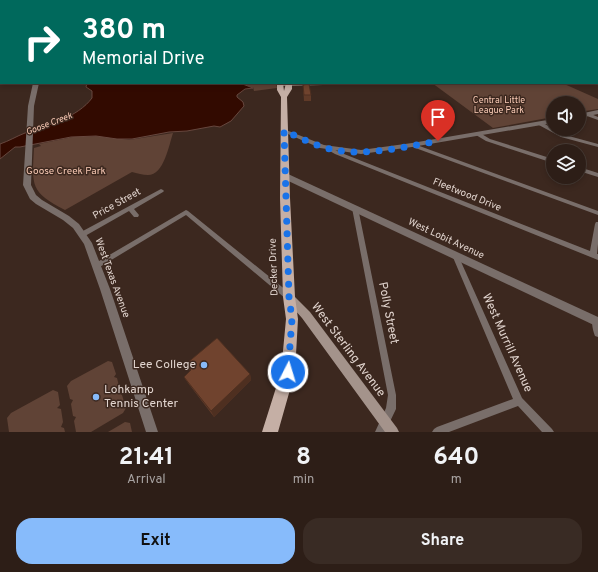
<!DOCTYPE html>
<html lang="en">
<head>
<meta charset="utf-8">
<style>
  :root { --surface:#2d1e17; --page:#392b24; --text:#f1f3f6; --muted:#a7a2a1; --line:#483c36; --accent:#87bbfb }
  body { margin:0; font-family:Overpass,sans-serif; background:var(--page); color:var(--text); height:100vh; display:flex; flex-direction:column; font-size:15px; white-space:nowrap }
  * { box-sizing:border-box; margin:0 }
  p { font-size:13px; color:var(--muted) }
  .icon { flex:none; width:22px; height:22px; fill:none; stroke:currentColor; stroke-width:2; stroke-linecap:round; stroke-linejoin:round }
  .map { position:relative; height:432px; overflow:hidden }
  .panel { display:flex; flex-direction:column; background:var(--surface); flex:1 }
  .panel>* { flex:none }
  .hud { position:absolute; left:0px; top:0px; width:598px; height:84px; box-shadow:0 2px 6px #0003,0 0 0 1px var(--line); background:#00695c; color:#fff; overflow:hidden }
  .controls { position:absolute; left:546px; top:96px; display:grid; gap:8px }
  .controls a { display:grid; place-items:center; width:40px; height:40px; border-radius:50%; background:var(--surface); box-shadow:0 2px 6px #0003,0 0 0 1px var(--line); font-size:20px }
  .pin { position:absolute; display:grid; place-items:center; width:34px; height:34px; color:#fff; margin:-41px -17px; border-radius:50% 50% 50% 0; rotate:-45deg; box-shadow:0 0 4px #0007 }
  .pin .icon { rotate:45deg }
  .me { position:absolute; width:44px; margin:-22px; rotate:5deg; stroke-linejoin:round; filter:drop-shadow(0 0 3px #0008) }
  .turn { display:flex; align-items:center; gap:14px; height:84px; padding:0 16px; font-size:18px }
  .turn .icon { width:52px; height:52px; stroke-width:2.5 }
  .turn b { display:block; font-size:28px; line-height:34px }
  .eta { display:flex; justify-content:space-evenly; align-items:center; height:68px; text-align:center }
  .eta b { font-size:24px; font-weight:700; line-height:28px }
  .cta { display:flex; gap:8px; margin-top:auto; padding:8px 16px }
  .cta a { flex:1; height:46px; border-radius:16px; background:var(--accent); color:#111; font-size:16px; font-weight:700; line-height:46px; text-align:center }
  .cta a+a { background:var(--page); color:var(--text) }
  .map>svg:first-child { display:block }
  .green { fill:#604336 }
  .water { fill:#320a00; stroke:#67473e }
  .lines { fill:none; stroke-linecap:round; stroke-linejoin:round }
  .minor { fill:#796e6a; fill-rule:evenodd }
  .tertiary { fill:#796e6a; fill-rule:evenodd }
  .secondary { fill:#a4938b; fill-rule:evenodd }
  .primary { fill:#c5afa5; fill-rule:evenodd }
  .motorway { fill:#e2c8bd; fill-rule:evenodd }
  .motorway-bridge { stroke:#e2c8bd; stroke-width:5 }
  .wall { fill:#603a28 }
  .shaded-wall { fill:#4e2f20 }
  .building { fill:#70432e; stroke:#4e2f20 }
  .route { stroke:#1a73e8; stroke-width:7; stroke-dasharray:0 12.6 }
  .poi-dot { fill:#87bbfb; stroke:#3c281f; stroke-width:1.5 }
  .labels { text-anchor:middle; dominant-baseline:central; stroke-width:3; stroke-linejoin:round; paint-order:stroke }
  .far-park-label { font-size:9px; fill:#f9cab5; stroke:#3c281f }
  .far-water-label { font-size:9px; font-style:italic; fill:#fbcbb7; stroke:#3c281f }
  .park-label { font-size:10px; fill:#f9cab5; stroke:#3c281f }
  .street-label { font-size:10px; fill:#e2d5cf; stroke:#3c281f }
  .near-street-label { font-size:12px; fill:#e2d5cf; stroke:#3c281f }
  .near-poi-label { font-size:12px; fill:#e2d5cf; stroke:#3c281f; text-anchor:end }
</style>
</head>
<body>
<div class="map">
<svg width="598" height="432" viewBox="0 0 598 432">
  <rect width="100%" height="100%" fill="#3c281f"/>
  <g class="green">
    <polygon points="241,83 276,83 277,88 254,91 253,87 248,87"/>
    <polygon points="432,83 562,83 598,99 598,109 579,112 579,103 553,103 553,117 493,128"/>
    <path d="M 173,133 C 169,145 164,175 148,175 C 143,175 137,173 132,172 L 65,210 C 30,192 32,186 34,148 L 41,146 L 39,144 L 73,137 L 100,136 L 129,140 Z"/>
    <polygon points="108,361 112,362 116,374 114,377 117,378 120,390 119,393 122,395 126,408 123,413 91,432 76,432 74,421 76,417 73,416 71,404 73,400 70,399 67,386 71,381"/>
    <polygon points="53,390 58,392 60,405 57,408 61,409 63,422 61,427 64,428 65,432 9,432 7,418 11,413"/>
    <polygon points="125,422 130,423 132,432 108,432"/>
  </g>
  <path class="water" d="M 87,83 L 240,83 L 253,88 L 245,89 L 237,95 L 237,97 L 243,102 L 244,106 L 231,121 L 220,127 L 214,126 L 187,131 L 169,132 L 132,139 L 117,139 L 96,136 L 71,137 L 20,147 L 15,147 L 0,159 L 0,144 C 9,141 17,136 25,133 C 47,126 78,117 92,98 L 92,91 L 86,87 Z"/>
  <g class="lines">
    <g class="minor">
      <rect x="97" y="0" width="2" height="1"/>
      <polygon points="138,0 147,0 144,1"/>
      <rect x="597" y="12" width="1" height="2"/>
      <rect x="0" y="20" width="1" height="2"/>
      <rect x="597" y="21" width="1" height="2"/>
      <rect x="0" y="52" width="1" height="2"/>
      <polygon points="587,114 591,114 598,117 598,120 587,116"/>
      <polygon points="537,122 541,122 565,135 598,144 598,147 561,137 537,124"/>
      <polygon points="476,133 480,133 490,139 553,159 553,163 486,141 476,135"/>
      <polygon points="410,144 414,144 598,211 598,215 410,146"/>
      <polygon points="328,148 332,148 339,152 590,251 595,224 596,222 598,222 598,244 597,254 598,254 598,260 335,154 328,150"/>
      <polygon points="579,167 598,173 598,177 579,171"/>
      <polygon points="161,189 163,190 164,191 163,192 134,209 139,215 138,217 134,217 129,211 85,236 81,236 80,234 81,232"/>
      <polygon points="355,206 358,208 396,395 396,409 385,432 375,432 386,408 388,395 352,208"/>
      <polygon points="186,210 188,211 292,295 293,297 292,299 289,300 286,299 186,215 98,268 96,269 94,268 93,266 94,264"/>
      <polygon points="455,252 457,253 458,255 522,398 552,429 554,432 542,432 518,406 449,432 432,432 434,429 437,427 513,399 452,255 453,253"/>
      <path d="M 596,317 L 598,318 L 598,337 L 595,336 C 593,331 591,323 593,318 Z"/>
    </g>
    <g class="tertiary">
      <polygon points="57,0 61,0 56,1"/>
      <polygon points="387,0 412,0 414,1 389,1"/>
      <polygon points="551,0 555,0 550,1"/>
      <rect x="597" y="3" width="1" height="2"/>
      <rect x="597" y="30" width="1" height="2"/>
      <polygon points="33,83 39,83 34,106 31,185 36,195 42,200 69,216 79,224 92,243 110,289 158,432 146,432 100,289 84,244 73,228 63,220 36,204 30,199 23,185 28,106"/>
      <polygon points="598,110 598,114 579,118 579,114"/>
      <polygon points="553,119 553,123 412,147 361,154 320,148 281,131 282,130 286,130 324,145 361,150 412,143"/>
      <polygon points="282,174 288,174 598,317 598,327 282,178 281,176"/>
    </g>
    <g class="secondary">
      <polygon points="63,0 67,0 68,1 64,1"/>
      <polygon points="586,0 590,0 585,1"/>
      <rect x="0" y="7" width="1" height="2"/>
      <polygon points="280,83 326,83 323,85 278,86 277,85"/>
      <polygon points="289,293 292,294 310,312 397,428 399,432 385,432 302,318 286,300 284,297 286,294"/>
    </g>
    <g class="primary">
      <rect x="278" y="0" width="4" height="1"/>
      <rect x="288" y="0" width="4" height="1"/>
      <polygon points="277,83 283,83 284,91 286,83 292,83 292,89 287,97 290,198 295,297 298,319 295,372 278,432 262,432 281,372 286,319 283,297 280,198 281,97 277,90"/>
    </g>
    <polygon class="motorway" points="22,0 36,0 22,1"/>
    <polyline class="motorway-bridge" points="43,1 53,0"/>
  </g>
  <g class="wall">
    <polygon points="303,85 311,95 311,101 304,101"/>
    <polygon points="186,364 250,374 251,380 214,417 188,383 184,377 190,371"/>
  </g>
  <polygon class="shaded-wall" points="250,374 251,380 214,417 211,411"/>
  <g class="building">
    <polygon points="309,84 311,95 304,95 303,85"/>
    <polygon points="217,338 250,374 211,411 184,377 191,370 186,364"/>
  </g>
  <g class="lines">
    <path class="route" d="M 288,372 L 292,319 L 289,297 L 284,131 C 299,137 314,145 330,149 C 366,157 403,147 438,141"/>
  </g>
  <g class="poi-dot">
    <circle cx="204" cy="365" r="4"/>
    <circle cx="96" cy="397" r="4"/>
  </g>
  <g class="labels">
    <g class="far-park-label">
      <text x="499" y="100">Central Little<tspan x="499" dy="10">League Park</tspan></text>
    </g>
    <g class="far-water-label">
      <text transform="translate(49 124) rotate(-21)">Goose Creek</text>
    </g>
    <g class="park-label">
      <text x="66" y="171">Goose Creek Park</text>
    </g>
    <g class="street-label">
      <text transform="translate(467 195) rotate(22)">Fleetwood Drive</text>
      <text transform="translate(117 204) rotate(-29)">Price Street</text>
      <text transform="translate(446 239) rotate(25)">West Lobit Avenue</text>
      <text transform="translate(274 267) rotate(-92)">Decker Drive</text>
      <text transform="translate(112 278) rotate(70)">West Texas Avenue</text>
    </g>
    <g class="near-street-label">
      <text transform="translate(388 313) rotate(79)">Polly Street</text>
      <text transform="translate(507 343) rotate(66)">West Murrill Avenue</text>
      <text transform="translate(348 350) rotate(53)">West Sterling Avenue</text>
    </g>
    <g class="near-poi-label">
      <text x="196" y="365">Lee College</text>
      <text x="104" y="390" text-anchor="start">Lohkamp<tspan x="104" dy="14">Tennis Center</tspan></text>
    </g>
  </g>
</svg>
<div class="controls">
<a><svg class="icon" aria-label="sound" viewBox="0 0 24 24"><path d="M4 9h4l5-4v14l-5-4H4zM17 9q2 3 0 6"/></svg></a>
<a><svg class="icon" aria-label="layers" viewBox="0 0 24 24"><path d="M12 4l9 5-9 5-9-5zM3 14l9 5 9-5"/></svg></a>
</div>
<div class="pin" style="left:438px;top:141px;background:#d93025"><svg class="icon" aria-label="arrive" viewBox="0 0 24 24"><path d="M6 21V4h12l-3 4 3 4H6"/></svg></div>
<svg class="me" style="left:288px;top:372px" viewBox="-20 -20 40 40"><circle r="17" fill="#1a73e8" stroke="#fff" stroke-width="3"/><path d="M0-11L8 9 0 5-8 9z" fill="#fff"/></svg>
<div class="hud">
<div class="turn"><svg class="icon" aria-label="right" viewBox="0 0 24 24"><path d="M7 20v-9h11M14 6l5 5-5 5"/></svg><div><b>380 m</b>Memorial Drive</div></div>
</div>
</div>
<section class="panel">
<div class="eta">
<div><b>21:41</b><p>Arrival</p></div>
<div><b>8</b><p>min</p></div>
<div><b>640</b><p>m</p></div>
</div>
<div class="cta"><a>Exit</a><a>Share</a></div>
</section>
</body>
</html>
